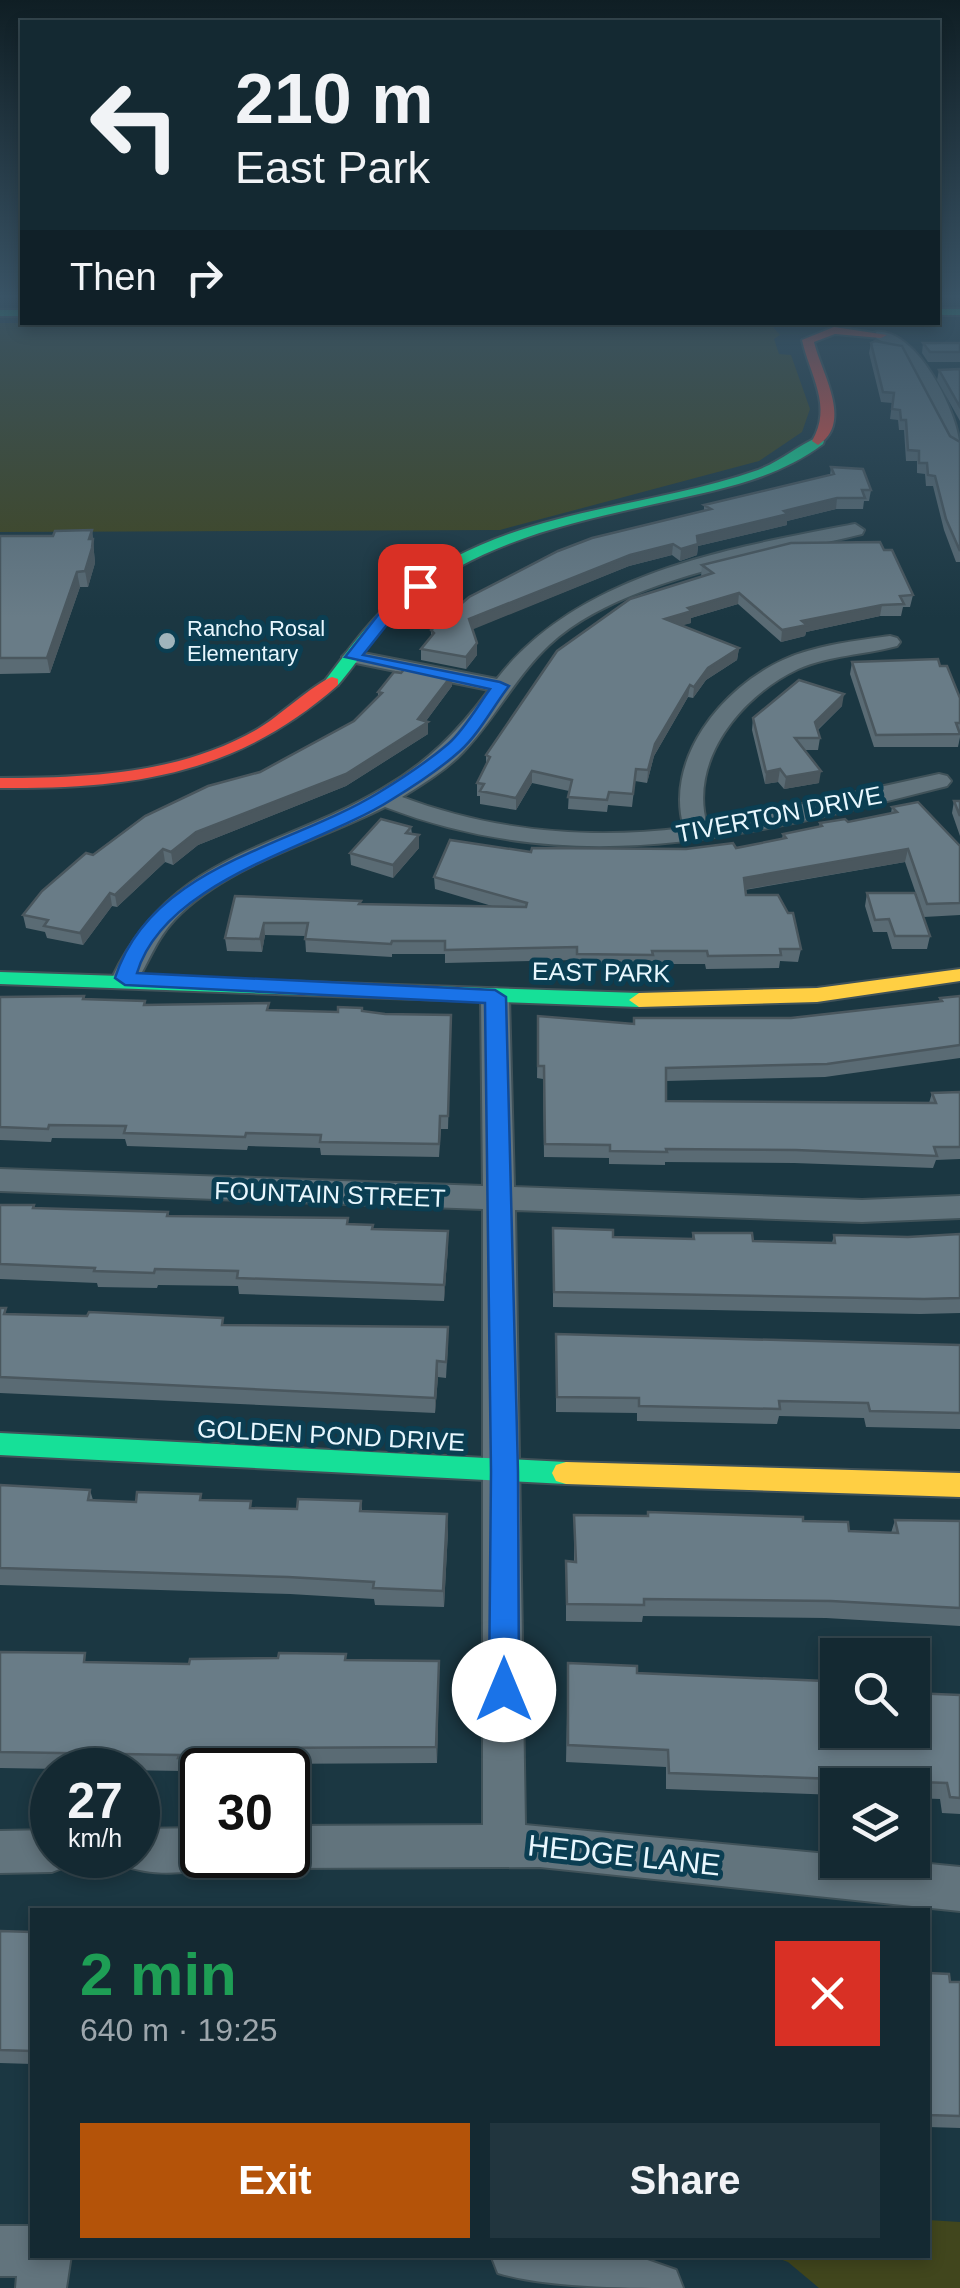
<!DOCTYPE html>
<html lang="en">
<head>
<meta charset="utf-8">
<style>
  :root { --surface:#142932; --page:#21353e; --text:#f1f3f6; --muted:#9da6ac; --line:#33454d; --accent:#b45309 }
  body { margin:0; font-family:Arial,sans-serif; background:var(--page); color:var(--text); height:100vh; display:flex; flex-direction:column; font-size:38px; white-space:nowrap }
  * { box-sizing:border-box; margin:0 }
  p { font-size:32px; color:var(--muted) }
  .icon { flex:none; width:55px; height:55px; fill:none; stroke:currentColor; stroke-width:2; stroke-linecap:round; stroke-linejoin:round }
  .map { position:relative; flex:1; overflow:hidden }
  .side { position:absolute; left:30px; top:1908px; width:900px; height:350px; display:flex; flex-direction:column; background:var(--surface); border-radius:0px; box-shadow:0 5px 15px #0003,0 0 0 2px var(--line) }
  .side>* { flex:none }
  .hud { position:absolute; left:20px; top:20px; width:920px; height:305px; border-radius:0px; box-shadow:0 5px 15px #0003,0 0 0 2px var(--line); background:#142932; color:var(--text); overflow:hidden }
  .controls { position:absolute; left:820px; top:1638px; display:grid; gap:20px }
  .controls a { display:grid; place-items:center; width:110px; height:110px; border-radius:0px; background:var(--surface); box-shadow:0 5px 15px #0003,0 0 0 2px var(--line); font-size:50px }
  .speed { position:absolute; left:30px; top:1748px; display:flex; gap:20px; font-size:50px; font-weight:700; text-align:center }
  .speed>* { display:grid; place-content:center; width:130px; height:130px; border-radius:50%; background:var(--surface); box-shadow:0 5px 15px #0003,0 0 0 2px var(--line); line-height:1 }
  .speed small { font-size:25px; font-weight:400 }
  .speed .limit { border:5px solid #111; border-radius:15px; background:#fff; color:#111 }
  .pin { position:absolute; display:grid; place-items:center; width:85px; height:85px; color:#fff; margin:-42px; border-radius:20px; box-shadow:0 5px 15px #0006 }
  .me { position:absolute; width:110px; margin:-55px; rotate:0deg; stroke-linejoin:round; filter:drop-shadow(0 0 8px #0008) }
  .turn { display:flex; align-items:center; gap:35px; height:210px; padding:0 50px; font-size:45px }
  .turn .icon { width:130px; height:130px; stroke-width:2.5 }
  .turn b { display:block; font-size:70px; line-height:85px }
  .then { display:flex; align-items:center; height:95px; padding:0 50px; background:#0003; gap:20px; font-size:38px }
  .round { display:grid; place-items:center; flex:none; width:105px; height:105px; border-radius:0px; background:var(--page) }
  .summary { display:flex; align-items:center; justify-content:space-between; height:170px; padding:0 50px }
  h1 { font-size:60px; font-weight:600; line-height:75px; color:#1e9e55 }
  .primary-button { display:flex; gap:20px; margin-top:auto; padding:20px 50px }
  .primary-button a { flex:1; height:115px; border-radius:0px; background:var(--accent); color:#fff; font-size:40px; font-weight:600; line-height:115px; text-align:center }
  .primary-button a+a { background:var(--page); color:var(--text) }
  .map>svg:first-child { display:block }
  .green { fill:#41461d }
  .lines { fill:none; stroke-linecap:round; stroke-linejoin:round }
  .street-casing { stroke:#405259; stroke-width:4 }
  .fast-casing { stroke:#405259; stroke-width:4 }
  .slow-casing { stroke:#405259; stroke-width:4 }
  .jam-casing { stroke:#405259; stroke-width:4 }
  .street { fill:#62747d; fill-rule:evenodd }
  .fast { fill:#16e098; fill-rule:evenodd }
  .slow { fill:#ffcf43; fill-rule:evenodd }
  .jam { fill:#f24e42; fill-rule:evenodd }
  .wall { fill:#5a6b74 }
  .shaded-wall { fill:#4a575e }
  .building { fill:#697c87; stroke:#4a575e; stroke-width:2.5 }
  .route { fill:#1a73e8; stroke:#114b97; stroke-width:2.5 }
  .poi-dot { fill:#a0b4bc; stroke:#0b3e52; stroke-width:4 }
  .labels { text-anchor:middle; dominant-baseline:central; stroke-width:10; stroke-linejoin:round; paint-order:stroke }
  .far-poi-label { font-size:22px; fill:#e8f7fe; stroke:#0b3e52; text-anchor:start }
  .street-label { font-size:25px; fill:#e8f7fe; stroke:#0b3e52 }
  .near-street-label { font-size:30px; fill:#e8f7fe; stroke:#0b3e52 }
</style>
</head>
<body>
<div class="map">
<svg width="960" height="2288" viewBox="0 0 960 2288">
  <rect width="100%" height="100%" fill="#1b3742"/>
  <g class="green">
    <polygon points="0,323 755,323 773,327 780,335 774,339 779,354 791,355 810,409 802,432 759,461 500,530 0,532"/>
    <polygon points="928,2220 960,2222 960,2288 819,2288 788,2262 769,2255 928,2255"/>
  </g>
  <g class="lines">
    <defs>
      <g id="street">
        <path d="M 876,332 C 917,328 960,415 960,450 L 951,445 L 903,353 L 876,338 Z"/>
        <path d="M 855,524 L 864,530 L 862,534 C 768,557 621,578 549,645 C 515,677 495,719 463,752 C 446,770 423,784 402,797 C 492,831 589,840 684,828 C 664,759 722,688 783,660 C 816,645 854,641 890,636 L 897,638 L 900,642 L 897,646 C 864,655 830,655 798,669 C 742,695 688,760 707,825 L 939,774 L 947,776 L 951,781 L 947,786 C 752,835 582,882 385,807 C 317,842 229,863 175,919 C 156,939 149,962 135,984 L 125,987 L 112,978 C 172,852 275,852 382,789 C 427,763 458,732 489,690 L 346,661 L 342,657 L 346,653 L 353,651 L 497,679 C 578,573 731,548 855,524 Z"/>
        <polygon points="495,988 505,991 509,997 514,1187 862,1200 960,1196 960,1218 862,1222 515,1210 525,1825 838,1855 838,1860 889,1860 960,1867 960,1911 540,1867 288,1868 273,1862 270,1855 288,1855 288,1826 483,1825 483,1209 0,1191 0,1169 483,1186 481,997 485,991"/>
        <path d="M 202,1828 L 202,1855 L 221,1855 L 217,1864 C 191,1875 149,1876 123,1865 L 119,1855 L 138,1855 L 138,1829 Z"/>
        <polygon points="52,1830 52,1855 72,1855 67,1866 52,1872 0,1873 0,1831"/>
        <polygon points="0,2226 32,2226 32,2255 71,2255 66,2288 16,2288 17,2276 0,2276"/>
        <path d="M 491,2255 L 633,2255 L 676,2270 L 683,2288 C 629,2288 547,2288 498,2273 Z"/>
      </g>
      <g id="fast">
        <rect x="938" y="309" width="22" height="6"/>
        <rect x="0" y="310" width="22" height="6"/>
        <path d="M 818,437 L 824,441 L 823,444 C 775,480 717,490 659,503 C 573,522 483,541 412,598 C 382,622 362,657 338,685 L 324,682 C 347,652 370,619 399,595 C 501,508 638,512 758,470 C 781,461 797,446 818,437 Z"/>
        <polygon points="0,972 639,993 649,1000 639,1007 0,984"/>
        <polygon points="0,1433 566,1462 576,1465 580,1473 576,1481 566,1484 0,1455"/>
      </g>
      <g id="slow">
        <polygon points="960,969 960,981 817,1002 639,1007 629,1000 639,993 817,988"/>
        <polygon points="566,1462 960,1473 960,1497 566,1484 556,1481 552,1473 556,1465"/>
      </g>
      <g id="jam">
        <path d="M 834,327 L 887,335 L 881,338 L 835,334 L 814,342 C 821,372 854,423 818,445 L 812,441 C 833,406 810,376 802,340 Z"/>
        <path d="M 332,677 L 338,679 L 338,685 C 236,775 132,789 0,788 L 0,778 C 87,778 179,774 256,730 C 279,717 313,684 332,677 Z"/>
      </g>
    </defs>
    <use href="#street" class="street-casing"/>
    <use href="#fast" class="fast-casing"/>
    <use href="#slow" class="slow-casing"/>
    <use href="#jam" class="jam-casing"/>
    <use href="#street" class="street"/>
    <use href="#fast" class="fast"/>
    <use href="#slow" class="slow"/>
    <use href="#jam" class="jam"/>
  </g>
  <g class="wall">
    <polygon points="871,343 950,436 960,442 960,562 956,562 944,530 933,486 926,486 925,474 917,473 917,461 906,461 904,430 899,430 898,420 890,419 892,403 881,402 869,353"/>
    <polygon points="923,343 960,343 960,362 928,362 922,353"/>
    <polygon points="960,369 960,421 937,380 939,370"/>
    <polygon points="831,467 871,490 869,501 864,501 863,509 836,509 787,521 787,525 698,546 697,555 680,561 672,555 629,566 472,629 477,655 466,669 421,660 421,649 431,636 431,630 704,511 704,505 830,475"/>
    <polygon points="92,530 95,563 88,587 80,587 50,673 0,674 0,536 53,536"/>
    <polygon points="884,550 913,595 910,607 903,607 901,616 880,616 806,632 805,636 781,642 738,604 691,618 691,623 681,625 739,648 737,660 706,680 693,698 688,697 654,756 647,783 635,781 632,807 608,805 607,812 568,809 569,791 532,783 516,810 480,804 480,796 477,796 477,783 486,765 486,755 701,577 702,565"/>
    <polygon points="852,662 940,666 960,698 960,737 958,747 874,747 850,674"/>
    <polygon points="401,673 452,675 452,686 426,721 428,734 346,786 198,845 173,865 165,862 117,907 112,906 83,945 47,938 45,932 26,928 23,915 93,855 260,772 354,721 378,697 378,692"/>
    <polygon points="842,706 818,730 820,738 818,750 804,750 819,783 784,789 778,782 765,784 752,730 753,718"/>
    <polygon points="954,801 960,801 960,836 952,813"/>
    <polygon points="892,807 960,846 960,915 924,917 905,862 745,890 746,895 801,949 798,962 780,961 779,968 706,969 705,964 652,964 652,968 577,967 576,960 445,963 445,954 392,954 392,957 306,952 305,936 265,935 262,952 227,951 225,938 235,896 361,901 361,904 492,906 435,889 434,877 531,852 736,848 782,839 783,834 819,826 820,823 848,822 891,813"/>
    <polygon points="411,827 412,834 419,835 419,848 393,878 351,865 350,853"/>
    <polygon points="867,893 930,936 927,949 892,949 887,932 873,932 865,906"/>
    <polygon points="84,996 85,999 146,1005 270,1010 363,1012 451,1028 448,1129 441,1129 439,1157 321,1155 320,1148 248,1146 247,1150 127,1146 125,1139 52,1138 51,1142 0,1140 0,997"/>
    <polygon points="960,996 960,1058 825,1077 666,1081 666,1101 929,1103 932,1093 960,1092 960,1159 936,1160 933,1168 794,1163 665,1162 665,1165 609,1164 609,1158 544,1157 543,1079 537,1078 538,1016 634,1024 791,1018 939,1001 940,998"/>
    <polygon points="0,1205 34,1205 35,1209 168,1212 169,1216 348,1218 348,1224 448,1246 444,1301 239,1294 238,1286 158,1285 157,1288 98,1287 97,1283 0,1279"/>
    <polygon points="553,1228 613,1237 692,1239 693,1233 753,1241 832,1243 834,1235 908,1237 960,1234 960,1313 920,1314 553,1307"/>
    <polygon points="0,1308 8,1315 224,1326 448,1343 446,1378 438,1377 435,1413 0,1393"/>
    <polygon points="556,1334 960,1345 960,1429 866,1427 864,1418 779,1416 777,1424 637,1421 637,1413 556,1412"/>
    <polygon points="0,1485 90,1490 93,1500 136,1502 202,1500 253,1508 297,1509 361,1501 362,1511 448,1531 444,1607 375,1605 374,1599 290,1594 0,1585"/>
    <polygon points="648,1512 803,1521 849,1531 891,1533 895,1520 960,1521 960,1626 826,1618 643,1616 642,1622 566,1621 566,1561 574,1561 574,1515 647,1516"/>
    <polygon points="0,1652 89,1662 189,1664 347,1660 439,1661 437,1763 258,1764 258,1770 202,1770 202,1774 183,1774 182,1771 0,1768"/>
    <polygon points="568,1663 637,1673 826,1688 960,1695 960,1814 942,1813 940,1799 912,1798 912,1785 838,1785 838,1795 666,1789 666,1767 566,1762"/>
    <polygon points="0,1931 32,1932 32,2064 0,2063"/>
    <polygon points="928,1973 950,1982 960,1982 960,2128 928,2127"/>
  </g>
  <g class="shaded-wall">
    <polygon points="837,498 836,509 787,521 787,525 698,546 697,555 680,561 681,549 697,536 784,511"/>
    <polygon points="92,530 95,563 88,587 85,571 89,539"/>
    <polygon points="673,544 672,555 629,566 469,631 469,619 630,555"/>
    <polygon points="77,572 80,587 50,673 47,658"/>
    <polygon points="739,593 738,604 691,618 691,623 664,631 665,619 688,608"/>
    <polygon points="882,605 880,616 806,632 805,636 781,642 782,630 802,621"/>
    <polygon points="477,643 477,655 466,669 466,657"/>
    <polygon points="739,648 737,660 706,680 693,698 694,687 708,668"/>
    <polygon points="452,675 452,686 423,725 428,722 428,734 346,786 198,845 173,865 171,852 196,832 418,719"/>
    <polygon points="690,685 688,697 654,756 647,783 648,770 655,744"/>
    <polygon points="844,694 842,706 813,734 815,722"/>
    <polygon points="780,769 778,782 765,784 766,772"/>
    <polygon points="532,771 532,783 516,810 516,798"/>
    <polygon points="821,771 819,783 784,789 786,777"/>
    <polygon points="419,835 419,848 393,878 393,865"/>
    <polygon points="163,849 165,862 117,907 115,895"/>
    <polygon points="908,849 905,862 742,890 744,878"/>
    <polygon points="110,893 112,906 83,945 80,933"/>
    <polygon points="264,923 265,935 262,952 260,939"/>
    <polygon points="448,1231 448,1246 444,1301 444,1285"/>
    <polygon points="437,1361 438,1377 435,1413 435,1398"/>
    <polygon points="447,1514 448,1531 444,1607 443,1591"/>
    <polygon points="439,1661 439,1678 437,1763 436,1747"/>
    <polygon points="255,1748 258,1764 258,1770 254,1757"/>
  </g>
  <g class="building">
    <polygon points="875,341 902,346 950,436 960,442 960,551 946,519 935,476 928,475 927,463 919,463 919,451 908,450 906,420 901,420 900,410 892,409 894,393 883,392 871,343"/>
    <polygon points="923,343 960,343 960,352 930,352"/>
    <polygon points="960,369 960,407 939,370"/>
    <polygon points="831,467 863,469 871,490 862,490 865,498 837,498 784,511 788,514 697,536 698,544 681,549 673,544 630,555 469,619 477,643 466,657 421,649 434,633 431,630 469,597 558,551 592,538 711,509 704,505 834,474"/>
    <polygon points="92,530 89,539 93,539 92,548 85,571 77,572 47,658 0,658 0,536 53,536 55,531"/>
    <polygon points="880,542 884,550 892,550 913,595 900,596 904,604 882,605 802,621 807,625 782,630 739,593 688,608 692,611 665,619 739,648 708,668 694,687 690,685 655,744 648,770 636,769 633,794 609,792 607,800 568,797 572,780 532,771 516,798 480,791 484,784 477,783 490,757 486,755 557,651 630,599 713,573 702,565 791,543"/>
    <polygon points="938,659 940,666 947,666 960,698 960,723 956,723 960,734 876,735 852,662"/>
    <polygon points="407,666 452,675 418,719 428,722 346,774 196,832 171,852 163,849 115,895 110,893 80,933 44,926 48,920 23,915 42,891 86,853 93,855 145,816 208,786 260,772 354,721 382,693 378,692 394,672 401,673"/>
    <polygon points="799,680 844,694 815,722 820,738 795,738 821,771 786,777 780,769 766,772 753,718"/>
    <polygon points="954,801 960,801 960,816"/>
    <polygon points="918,802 960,846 960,903 927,904 908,849 744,878 746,895 778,895 788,913 793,913 801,949 780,949 781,955 708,956 707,951 652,951 653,955 577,954 577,947 445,950 445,941 392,941 391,944 305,939 308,923 264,923 260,939 225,938 235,896 361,901 359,904 526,907 527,903 434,877 450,840 531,852 532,848 686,849 733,843 736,848 786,838 783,834 822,826 820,823 845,819 848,822 897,812 892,807"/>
    <polygon points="381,819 411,827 406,833 419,835 393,865 350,853"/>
    <polygon points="867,893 915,893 930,936 895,936 889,919 875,920"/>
    <polygon points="84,996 83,999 145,1001 144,1005 269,1003 267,1010 338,1012 338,1007 362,1008 362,1011 385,1014 451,1015 448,1116 440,1116 439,1144 320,1142 321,1135 246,1133 245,1137 124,1133 126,1126 49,1125 48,1129 0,1127 0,997"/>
    <polygon points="960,996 960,1045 827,1064 666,1068 666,1101 936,1103 932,1093 960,1092 960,1147 934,1147 937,1156 796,1150 666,1149 667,1152 610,1151 610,1145 545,1144 544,1066 538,1066 538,1016 634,1024 634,1018 791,1018 942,1001 940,998"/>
    <polygon points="0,1205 34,1205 33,1208 168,1212 167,1216 348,1218 347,1224 373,1225 372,1229 448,1231 444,1285 237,1278 238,1271 155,1269 154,1273 94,1271 95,1268 0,1264"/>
    <polygon points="553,1228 613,1230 613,1237 694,1239 693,1233 752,1233 753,1241 835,1243 834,1235 908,1237 960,1234 960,1298 924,1299 554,1292"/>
    <polygon points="0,1308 6,1308 4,1314 87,1316 89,1312 223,1318 222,1325 448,1327 446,1362 437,1361 435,1398 0,1377"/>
    <polygon points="556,1334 960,1345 960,1413 870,1411 868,1403 779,1401 780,1409 639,1406 639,1398 557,1397"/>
    <polygon points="0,1485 90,1490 88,1500 136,1502 137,1492 201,1494 200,1500 251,1501 250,1508 297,1509 298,1499 361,1501 360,1511 447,1514 443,1591 373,1588 374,1582 288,1577 0,1568"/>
    <polygon points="648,1512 803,1517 803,1521 848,1522 849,1531 898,1533 895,1520 960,1521 960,1608 831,1601 644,1599 644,1605 567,1604 566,1561 576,1562 574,1515 648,1516"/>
    <polygon points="0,1652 85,1653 84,1662 189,1664 190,1659 278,1658 279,1653 346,1654 345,1660 439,1661 436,1747 255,1748 254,1757 178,1758 179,1755 0,1752"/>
    <polygon points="568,1663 637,1666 637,1673 825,1681 826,1688 838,1689 838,1730 912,1730 912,1693 960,1695 960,1798 950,1797 947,1783 669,1773 668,1750 568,1745"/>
    <polygon points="0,1931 32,1932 32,2051 0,2050"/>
    <polygon points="928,1973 949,1974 950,1982 960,1982 960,2116 928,2115"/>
  </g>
  <linearGradient id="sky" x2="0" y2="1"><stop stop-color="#0f1e24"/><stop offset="0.48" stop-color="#395365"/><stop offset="1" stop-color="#395365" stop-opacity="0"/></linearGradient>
  <rect width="960" height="618" fill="url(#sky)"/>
  <path class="route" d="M 420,581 L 427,586 L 425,589 L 389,622 L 363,655 L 500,682 L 509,686 L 506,690 C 492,709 478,735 460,751 C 440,769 414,786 391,800 C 317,847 165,879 137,973 L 495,990 L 506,997 L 518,1472 L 519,1690 L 515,1701 L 504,1705 L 494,1701 L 489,1690 L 491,1472 L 485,1003 L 125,985 L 115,978 C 150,866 290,847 378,793 C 401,779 427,762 448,744 C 464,730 477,707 490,689 L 345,657 L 378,615 Z"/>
  <circle class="poi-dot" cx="167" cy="641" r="10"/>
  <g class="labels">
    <g class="far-poi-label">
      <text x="187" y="628">Rancho Rosal<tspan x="187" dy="25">Elementary</tspan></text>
    </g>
    <g class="street-label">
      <text transform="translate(779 814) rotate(-11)">TIVERTON DRIVE</text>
      <text transform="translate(601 972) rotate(1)">EAST PARK</text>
      <text transform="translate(330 1194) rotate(2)">FOUNTAIN STREET</text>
      <text transform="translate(331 1435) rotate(3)">GOLDEN POND DRIVE</text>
    </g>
    <g class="near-street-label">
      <text transform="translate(624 1855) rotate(6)">HEDGE LANE</text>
    </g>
  </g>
</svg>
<div class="controls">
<a><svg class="icon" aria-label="search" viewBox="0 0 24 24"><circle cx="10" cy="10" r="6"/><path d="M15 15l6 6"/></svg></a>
<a><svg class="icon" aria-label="layers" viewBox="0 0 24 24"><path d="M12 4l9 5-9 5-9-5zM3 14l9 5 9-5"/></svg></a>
</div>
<div class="speed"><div>27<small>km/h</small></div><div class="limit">30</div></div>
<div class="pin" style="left:420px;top:586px;background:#d93025"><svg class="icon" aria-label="arrive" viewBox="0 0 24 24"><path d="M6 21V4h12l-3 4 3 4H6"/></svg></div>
<svg class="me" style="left:504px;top:1690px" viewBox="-20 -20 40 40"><circle r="19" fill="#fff"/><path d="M0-13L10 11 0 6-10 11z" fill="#1a73e8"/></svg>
<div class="hud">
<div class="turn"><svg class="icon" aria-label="left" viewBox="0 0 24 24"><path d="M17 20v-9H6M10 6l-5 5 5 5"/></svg><div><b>210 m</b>East Park</div></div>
<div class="then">Then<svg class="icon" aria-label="right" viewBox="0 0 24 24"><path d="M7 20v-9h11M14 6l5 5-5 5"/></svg></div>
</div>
<section class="side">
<div class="summary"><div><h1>2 min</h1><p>640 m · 19:25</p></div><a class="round" style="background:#d93025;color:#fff"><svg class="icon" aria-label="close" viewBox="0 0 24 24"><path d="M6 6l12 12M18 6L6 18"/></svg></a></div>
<div class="primary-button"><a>Exit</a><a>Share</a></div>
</section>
</div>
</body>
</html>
